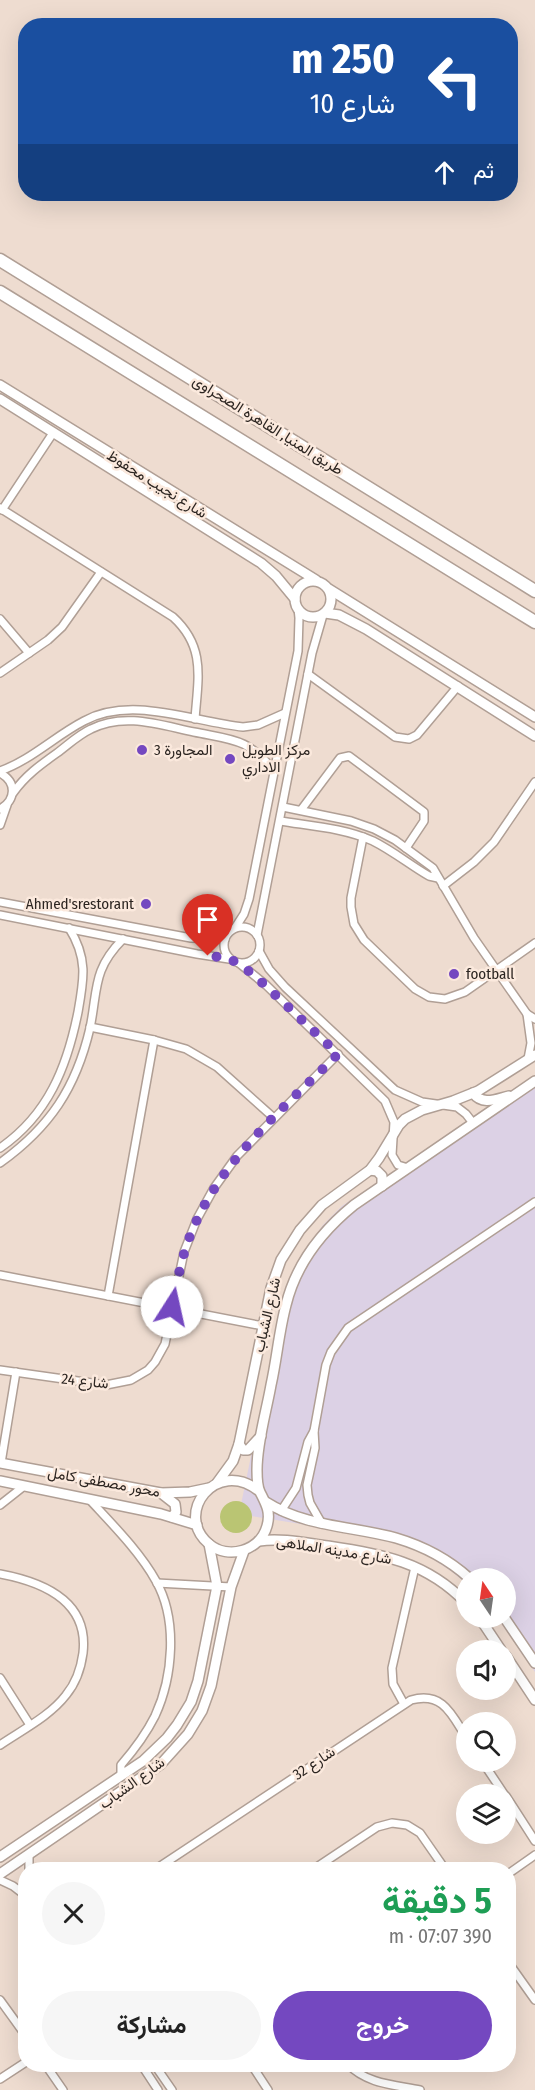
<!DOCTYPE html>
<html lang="ar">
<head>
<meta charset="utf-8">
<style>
  :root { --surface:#fff; --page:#f6f6f6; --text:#222; --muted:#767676; --accent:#7448c0 }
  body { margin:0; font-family:"Fira Sans Condensed",Vazirmatn,sans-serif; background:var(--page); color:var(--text); direction:rtl; height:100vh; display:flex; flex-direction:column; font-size:22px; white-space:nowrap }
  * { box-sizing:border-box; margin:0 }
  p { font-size:20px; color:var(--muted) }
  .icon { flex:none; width:33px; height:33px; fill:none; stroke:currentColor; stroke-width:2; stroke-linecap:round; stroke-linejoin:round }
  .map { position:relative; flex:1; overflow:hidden; direction:ltr }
  .side { position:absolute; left:18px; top:1862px; width:498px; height:210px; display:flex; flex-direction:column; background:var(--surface); border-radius:24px; box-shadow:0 6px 24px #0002; direction:rtl }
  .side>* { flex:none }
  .banner { position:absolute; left:18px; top:18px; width:500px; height:183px; border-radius:24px; box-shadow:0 6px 24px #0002; direction:rtl; background:#1a4fa0; color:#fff; overflow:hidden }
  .needle { width:39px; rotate:347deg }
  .controls { position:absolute; left:456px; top:1568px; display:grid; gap:12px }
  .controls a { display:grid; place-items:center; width:60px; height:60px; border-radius:50%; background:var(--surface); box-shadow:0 6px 24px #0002; font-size:30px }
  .pin { position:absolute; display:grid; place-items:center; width:51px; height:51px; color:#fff; margin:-62px -26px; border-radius:50% 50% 50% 0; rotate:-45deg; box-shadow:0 0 6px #0007 }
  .pin .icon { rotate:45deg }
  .me { position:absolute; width:66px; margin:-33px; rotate:10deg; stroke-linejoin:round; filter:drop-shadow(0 0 4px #0008) }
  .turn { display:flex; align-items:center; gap:21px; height:126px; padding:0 24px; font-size:27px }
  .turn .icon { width:78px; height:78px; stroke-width:2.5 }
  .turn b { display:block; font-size:42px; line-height:51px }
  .then { display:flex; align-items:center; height:57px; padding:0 24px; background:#0003; gap:12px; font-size:22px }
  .round { display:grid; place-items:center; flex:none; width:63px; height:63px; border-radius:32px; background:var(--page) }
  .summary { display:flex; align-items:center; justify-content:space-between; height:102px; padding:0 24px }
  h1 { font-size:36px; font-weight:700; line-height:45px; color:#1e9e55 }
  .button { display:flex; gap:12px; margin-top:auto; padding:12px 24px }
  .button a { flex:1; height:69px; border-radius:36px; background:var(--accent); color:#fff; font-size:24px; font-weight:700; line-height:69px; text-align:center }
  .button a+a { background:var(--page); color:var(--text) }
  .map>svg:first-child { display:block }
  .industrial { fill:#dcd1e5 }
  .green { fill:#bac573 }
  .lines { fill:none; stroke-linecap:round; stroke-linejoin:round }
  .minor-casing { stroke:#b09f95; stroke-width:10 }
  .tertiary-casing { stroke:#b09f95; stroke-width:12 }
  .trunk-casing { stroke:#b09f95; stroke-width:15 }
  .minor { stroke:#fff; stroke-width:7 }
  .tertiary { stroke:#fff; stroke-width:9 }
  .trunk { stroke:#fff; stroke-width:12 }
  .route { stroke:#7448c0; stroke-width:10; stroke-dasharray:0 18 }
  .poi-dot { fill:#7448c0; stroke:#fbe9dd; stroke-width:2 }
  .labels { text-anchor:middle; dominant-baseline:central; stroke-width:5; stroke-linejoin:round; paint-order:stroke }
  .street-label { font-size:15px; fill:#2c2521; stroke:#fbe9dd }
  .poi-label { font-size:15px; fill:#2c2521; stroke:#fbe9dd; text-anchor:start }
</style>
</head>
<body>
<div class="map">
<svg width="535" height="2090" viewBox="0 0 535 2090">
  <rect width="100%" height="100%" fill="#eedcd0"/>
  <polygon class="industrial" points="535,1077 535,1672 497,1617 506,1617 506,1578 466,1578 466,1583 451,1571 419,1550 375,1536 239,1514 285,1292 305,1250 323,1225 342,1206"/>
  <circle class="green" cx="236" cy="1517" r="16"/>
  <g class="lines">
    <defs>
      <g id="minor">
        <path d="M 0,508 L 173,617 C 206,647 198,678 195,719"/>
        <polyline points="2,510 53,433"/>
        <polyline points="0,619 29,653"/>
        <polyline points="0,673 48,640 62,627 101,572"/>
        <polyline points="308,674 395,737 409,739 417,735 458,686"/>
        <path d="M 0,771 C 31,760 55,736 84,721 C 132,695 193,722 243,727 L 258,725 L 285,713"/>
        <path d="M 0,773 C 17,782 16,800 0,809"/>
        <path d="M 13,793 C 25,776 40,765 57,753 C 68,745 78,735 91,729 C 124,712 160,725 194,732 C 233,740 248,738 274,771"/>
        <polyline points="283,807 351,821 374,829 395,840 433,868 474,938 527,1014 535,1019"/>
        <polyline points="301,810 340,758 349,756 424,812 424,821 406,848"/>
        <path d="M 280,821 C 311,826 344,828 373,841 C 393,851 410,865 429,876 L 438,878"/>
        <polyline points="0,825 7,805"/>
        <polyline points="363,837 351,898 351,907 354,924 364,940 415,989 429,997 445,999 465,992 535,943"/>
        <polyline points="443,886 474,862 494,842 535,782"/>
        <polyline points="0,902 191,938 225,939"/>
        <polyline points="0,915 197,954 229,959"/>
        <circle cx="242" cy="945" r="18"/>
        <polyline points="235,928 244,914 249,899 298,651 299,618 298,608"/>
        <polyline points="257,935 312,653 323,615"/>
        <polyline points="259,951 269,969 285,987 395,1090 422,1102 457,1107 466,1114 473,1123"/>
        <polyline points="239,963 266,985 385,1101 394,1122 392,1155 398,1165 408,1168"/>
        <polyline points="527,1014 531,1043 528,1059"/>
        <polyline points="90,1027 154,1040 186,1049 217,1067 274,1118"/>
        <path d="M 0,1148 C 48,1115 67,1067 78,1012 C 84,979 88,958 69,928"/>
        <path d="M 0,1163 C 50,1127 76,1088 90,1028 C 98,990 92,970 123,939"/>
        <polyline points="0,1275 263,1326"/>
        <polyline points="108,1296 154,1040"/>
        <polyline points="0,1370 106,1385 131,1380 148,1370 155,1362 165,1344 184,1252 197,1219 214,1188 237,1156 338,1054"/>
        <polyline points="1,1463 16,1372"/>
        <path d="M 89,1499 C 112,1524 140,1552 156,1581 C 178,1620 173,1677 155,1716 C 146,1734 134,1750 121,1765 L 121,1775"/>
        <polyline points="0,1505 24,1486"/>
        <polyline points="281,1511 296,1488 308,1442 314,1431"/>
        <polyline points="322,1524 310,1503 308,1495 307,1485 315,1448 314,1431 326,1365 331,1352 348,1328 535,1202"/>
        <path d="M 0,1574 C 43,1582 89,1601 83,1653 C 81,1668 76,1683 66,1695 C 50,1716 22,1730 0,1745"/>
        <polyline points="157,1583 231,1587"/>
        <polyline points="0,1678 30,1725"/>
        <polyline points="404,1704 393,1684 392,1668 415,1567"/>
        <polyline points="482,1761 504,1794"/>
        <polyline points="506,1796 535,1841"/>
        <polyline points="29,1855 29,1869"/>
        <path d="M 156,1869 L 411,1700 C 443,1691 452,1715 466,1737"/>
        <polyline points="314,1869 377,1827 392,1823 407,1825 420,1833 445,1869"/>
        <polyline points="508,1874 535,1855"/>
        <polyline points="0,1880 13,1886 26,1896"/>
        <polyline points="508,1962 535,2000"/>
        <polyline points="0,2000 26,2036"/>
        <polyline points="45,2064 63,2090"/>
        <polyline points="141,2064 158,2090"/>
        <polyline points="154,2064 172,2090"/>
        <polyline points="251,2064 268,2090"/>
        <path d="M 348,2064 C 366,2084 395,2085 420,2090"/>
        <polyline points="0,2079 26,2062"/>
      </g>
      <g id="tertiary">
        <polyline points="0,385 316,580"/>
        <polyline points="0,399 261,563 276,576 295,599"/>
        <circle cx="313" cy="599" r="18"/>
        <polyline points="329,589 535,717"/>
        <polyline points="325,613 339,615 366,629 535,736"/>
        <path d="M 473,1093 C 483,1106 496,1099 509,1096"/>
        <polyline points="370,1170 377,1171 382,1176 382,1186"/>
        <polyline points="239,1444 243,1450 248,1450 261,1436"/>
        <polyline points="0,1463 161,1493 190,1492 209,1488"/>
        <polyline points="0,1481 161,1514 197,1525"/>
        <polyline points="217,1483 233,1461 239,1444 271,1288 281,1260 300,1230 322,1205 370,1170 379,1158 399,1125 405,1119 422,1110 453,1101 478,1091 535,1055"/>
        <path d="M 259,1491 C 216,1457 173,1514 209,1544 C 228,1560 260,1551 267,1526 C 271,1512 266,1504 260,1492 C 257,1486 257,1477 257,1470 C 257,1442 266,1413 271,1385 C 277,1358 279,1331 286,1305 C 296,1264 322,1231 354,1205 L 535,1081"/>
        <polyline points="161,1493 175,1504 176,1512 172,1517"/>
        <path d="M 266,1502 C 305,1527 352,1526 396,1538 C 423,1546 448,1559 469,1578"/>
        <path d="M 259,1541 C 283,1538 305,1543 328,1546 C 382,1554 427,1562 466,1603"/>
        <polyline points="479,1617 501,1650"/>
        <polyline points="504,1617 535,1663"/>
        <polyline points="506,1656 535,1700"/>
        <polyline points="0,1857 143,1761 167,1738 177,1725 191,1702 198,1681 217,1586 209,1544"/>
        <polyline points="0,1874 161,1764 188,1734 202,1711 211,1686 231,1587 244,1551"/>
      </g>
      <g id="trunk">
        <polyline points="0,260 535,591"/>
        <polyline points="0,292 535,622"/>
      </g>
    </defs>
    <use href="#minor" class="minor-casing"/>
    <use href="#tertiary" class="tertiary-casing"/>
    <use href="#trunk" class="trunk-casing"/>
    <use href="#minor" class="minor"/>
    <use href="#tertiary" class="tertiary"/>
    <use href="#trunk" class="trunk"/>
  </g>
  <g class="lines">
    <path class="route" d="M 172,1307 C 177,1283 181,1259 190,1236 C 219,1161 283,1109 338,1054 L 253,974 L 229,958 L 208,956"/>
  </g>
  <g class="poi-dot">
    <circle cx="142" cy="750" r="6"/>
    <circle cx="230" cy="759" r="6"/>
    <circle cx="146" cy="904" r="6"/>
    <circle cx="454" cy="974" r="6"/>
  </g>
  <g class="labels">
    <g class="street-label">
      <text transform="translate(268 425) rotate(32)">طريق المنيا, القاهرة الصحراوى</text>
      <text transform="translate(157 484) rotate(32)">شارع نجيب محفوظ</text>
      <text transform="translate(267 1315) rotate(-77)">شارع الشباب</text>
      <text transform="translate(85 1381) rotate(6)">شارع 24</text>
      <text transform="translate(104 1482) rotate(10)">محور مصطفى كامل</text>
      <text transform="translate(334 1550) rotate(9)">شارع مدينه الملاهى</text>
      <text transform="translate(314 1763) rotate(-34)">شارع 32</text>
      <text transform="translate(132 1783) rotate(-36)">شارع الشباب</text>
    </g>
    <g class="poi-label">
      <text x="154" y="750">المجاورة 3</text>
      <text x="242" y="750">مركز الطويل<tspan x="242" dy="17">الاداري</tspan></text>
      <text x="134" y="904" text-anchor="end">Ahmed'srestorant</text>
      <text x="466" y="974">football</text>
    </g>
  </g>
</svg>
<div class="controls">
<a><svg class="needle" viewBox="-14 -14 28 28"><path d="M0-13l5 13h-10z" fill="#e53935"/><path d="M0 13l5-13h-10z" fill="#767676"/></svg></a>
<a><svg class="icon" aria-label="sound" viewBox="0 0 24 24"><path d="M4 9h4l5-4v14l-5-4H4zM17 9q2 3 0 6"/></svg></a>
<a><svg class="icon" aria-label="search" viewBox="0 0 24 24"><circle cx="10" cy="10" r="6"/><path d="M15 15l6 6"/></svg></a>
<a><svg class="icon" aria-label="layers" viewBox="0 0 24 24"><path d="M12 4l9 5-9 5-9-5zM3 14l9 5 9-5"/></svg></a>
</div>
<div class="pin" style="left:208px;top:956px;background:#d93025"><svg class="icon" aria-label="arrive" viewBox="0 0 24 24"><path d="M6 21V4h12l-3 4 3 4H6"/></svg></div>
<svg class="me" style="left:172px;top:1307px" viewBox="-20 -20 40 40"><circle r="19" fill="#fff"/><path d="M0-13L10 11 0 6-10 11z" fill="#7448c0"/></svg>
<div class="banner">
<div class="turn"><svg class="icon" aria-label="left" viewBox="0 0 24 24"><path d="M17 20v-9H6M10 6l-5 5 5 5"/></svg><div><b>250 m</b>شارع 10</div></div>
<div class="then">ثم<svg class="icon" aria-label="ahead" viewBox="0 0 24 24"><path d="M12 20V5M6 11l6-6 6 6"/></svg></div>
</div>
<section class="side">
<div class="summary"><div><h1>5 دقيقة</h1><p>390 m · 07:07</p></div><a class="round"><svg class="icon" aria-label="close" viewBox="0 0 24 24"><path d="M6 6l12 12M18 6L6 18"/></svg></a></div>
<div class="button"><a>خروج</a><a>مشاركة</a></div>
</section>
</div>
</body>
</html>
